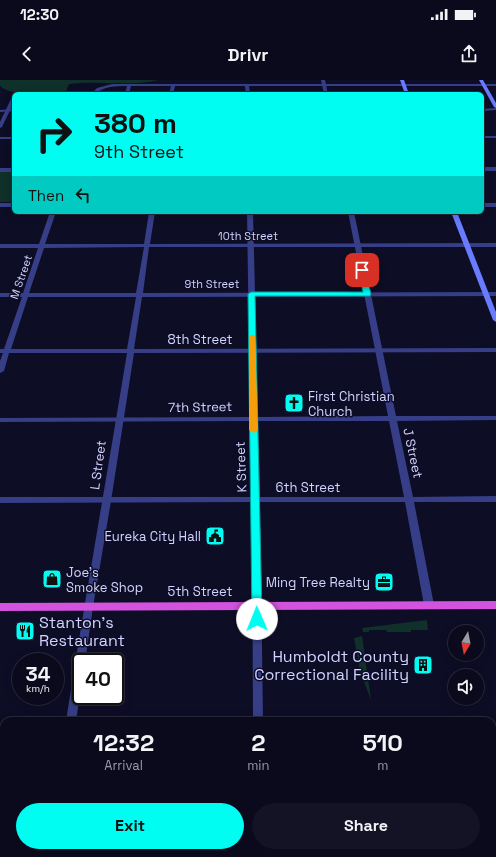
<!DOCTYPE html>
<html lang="en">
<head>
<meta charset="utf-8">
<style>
  :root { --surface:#0a0a1c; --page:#131325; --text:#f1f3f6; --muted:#999aa3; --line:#2a2b3b; --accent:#00fdf2 }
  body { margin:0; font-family:"Space Grotesk",sans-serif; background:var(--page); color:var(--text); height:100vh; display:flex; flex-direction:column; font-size:15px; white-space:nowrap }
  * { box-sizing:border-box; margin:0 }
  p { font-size:13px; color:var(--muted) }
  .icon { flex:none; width:22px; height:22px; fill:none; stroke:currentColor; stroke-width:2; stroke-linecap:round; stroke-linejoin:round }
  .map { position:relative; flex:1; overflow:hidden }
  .panel { position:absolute; left:0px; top:637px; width:496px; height:140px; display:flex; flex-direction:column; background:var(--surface); border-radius:12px 12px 0 0; box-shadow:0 2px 10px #0003,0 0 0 1px var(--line) }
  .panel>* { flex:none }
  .hud { position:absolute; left:12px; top:12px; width:472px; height:122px; border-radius:6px; box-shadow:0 2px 10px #0003,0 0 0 1px var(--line); background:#00fdf2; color:#111; overflow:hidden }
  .needle { width:26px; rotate:190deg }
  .tools { position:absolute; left:448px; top:545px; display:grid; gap:8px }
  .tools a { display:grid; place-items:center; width:36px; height:36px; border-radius:50%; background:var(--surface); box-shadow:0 2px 10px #0003,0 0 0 1px var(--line); font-size:20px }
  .speed { position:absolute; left:12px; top:573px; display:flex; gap:8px; font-size:20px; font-weight:700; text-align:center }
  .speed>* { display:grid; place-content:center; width:52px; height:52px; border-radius:50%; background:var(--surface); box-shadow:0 2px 10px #0003,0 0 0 1px var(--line); line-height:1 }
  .speed small { font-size:10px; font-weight:400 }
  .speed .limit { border:2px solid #111; border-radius:6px; background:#fff; color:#111 }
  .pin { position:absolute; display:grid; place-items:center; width:34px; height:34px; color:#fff; margin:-17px; border-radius:8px; box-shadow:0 2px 6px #0006 }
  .me { position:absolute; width:44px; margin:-22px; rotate:359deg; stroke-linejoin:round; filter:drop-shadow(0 0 3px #0008) }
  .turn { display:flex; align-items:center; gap:14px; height:84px; padding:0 16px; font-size:18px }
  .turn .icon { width:52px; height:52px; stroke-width:2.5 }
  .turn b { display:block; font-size:28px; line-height:34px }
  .then { display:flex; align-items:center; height:38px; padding:0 16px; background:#0003; gap:8px; font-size:15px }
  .eta { display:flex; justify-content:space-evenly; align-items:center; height:68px; text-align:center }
  .eta b { font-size:24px; font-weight:600; line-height:28px }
  .primary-button { display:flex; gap:8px; margin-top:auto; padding:8px 16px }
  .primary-button a { flex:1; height:46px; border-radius:24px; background:var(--accent); color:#111; font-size:16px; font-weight:600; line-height:46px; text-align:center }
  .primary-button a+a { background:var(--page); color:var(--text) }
  .status { display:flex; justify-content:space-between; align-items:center; height:28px; padding:0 20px; background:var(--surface); direction:ltr }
  .status svg { height:11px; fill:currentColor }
  header { display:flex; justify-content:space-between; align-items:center; height:52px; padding:0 16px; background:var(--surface); font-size:18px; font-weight:600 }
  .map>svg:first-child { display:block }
  .green { fill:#10302a }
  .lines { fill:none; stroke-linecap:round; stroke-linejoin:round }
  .minor { fill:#363e87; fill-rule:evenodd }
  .tertiary { fill:#363e87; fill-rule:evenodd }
  .secondary { fill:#697bff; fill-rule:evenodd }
  .trunk { fill:#d453de; fill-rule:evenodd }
  .route { fill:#00fdf2; stroke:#00a49d }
  .slow { fill:#f59e0b }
  .labels { text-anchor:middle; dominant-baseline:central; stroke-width:3; stroke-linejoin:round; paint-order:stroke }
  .far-street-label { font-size:11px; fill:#d2d3ff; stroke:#0e0d26 }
  .street-label { font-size:13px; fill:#d2d3ff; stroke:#0e0d26 }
  .poi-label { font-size:13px; fill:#d2d3ff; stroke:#0e0d26; text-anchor:start }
  .near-poi-label { font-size:16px; fill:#d2d3ff; stroke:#0e0d26; text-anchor:start }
</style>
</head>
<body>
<div class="status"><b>12:30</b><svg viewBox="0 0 49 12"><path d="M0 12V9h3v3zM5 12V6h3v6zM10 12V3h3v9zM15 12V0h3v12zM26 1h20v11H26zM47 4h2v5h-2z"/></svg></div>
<header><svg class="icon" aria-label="back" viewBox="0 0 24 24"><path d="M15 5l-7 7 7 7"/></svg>Drivr<svg class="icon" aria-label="share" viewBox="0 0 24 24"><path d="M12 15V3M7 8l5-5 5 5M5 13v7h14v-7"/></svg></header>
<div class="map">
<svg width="496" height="777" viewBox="0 0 496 777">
  <rect width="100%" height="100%" fill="#0e0d26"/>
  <g class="green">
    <path d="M 0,0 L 158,0 C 129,7 99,0 69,4 L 66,11 C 49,14 14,18 0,6 Z"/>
    <rect x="0" y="92" width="14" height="30"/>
    <polygon points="427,540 428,550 411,550 411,552 387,552 386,550 369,550 369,552 363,552 362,548"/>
    <polygon points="362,556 371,620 360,591 354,558"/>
  </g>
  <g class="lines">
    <g class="minor">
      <path d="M 112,4 L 496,4 L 496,6 L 175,6 L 173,14 L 169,14 L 171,6 L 131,6 L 129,14 L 125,14 L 127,6 C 116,6 104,6 95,14 L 91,14 L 97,8 Z"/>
      <polygon points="11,19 14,19 14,22 2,47 0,48 0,42"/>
      <rect x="482" y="56" width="14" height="2"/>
      <rect x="0" y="57" width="14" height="2"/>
      <rect x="482" y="87" width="14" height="4"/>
      <rect x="0" y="88" width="14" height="4"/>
      <rect x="0" y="123" width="14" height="4"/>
      <rect x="482" y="123" width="14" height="4"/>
      <path d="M 50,132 L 56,132 L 45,164 L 144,164 L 149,132 L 155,132 L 150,164 L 496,163 L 496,167 L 149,167 L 143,213 L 496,212 L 496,216 L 142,217 L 134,269 L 496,268 L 496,272 L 134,273 L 111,421 L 93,527 L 85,582 L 81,582 L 81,608 L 76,641 L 66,641 C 85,518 107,396 127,273 L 9,273 L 4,291 L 0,293 L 0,281 L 3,273 L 0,273 L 0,269 L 4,269 L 22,217 L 0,217 L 0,213 L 23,213 L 38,168 L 0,168 L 0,164 L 39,164 ZM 144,167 L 136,213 L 29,213 L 44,168 ZM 28,217 L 136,217 L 127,269 L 11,269 Z"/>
      <rect x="44" y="773" width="12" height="4"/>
      <polygon points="475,773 487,773 488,777 476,777"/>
    </g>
    <g class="tertiary">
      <polygon points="321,0 325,0 328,14 324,14"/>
      <polygon points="247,5 249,6 250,14 246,14 245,6"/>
      <polygon points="496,28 496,30 482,31 482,29"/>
      <polygon points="14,29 14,31 0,32 0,30"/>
      <path d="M 247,132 L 253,132 L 258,337 L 388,336 L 348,132 L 354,132 L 396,336 L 496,336 L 496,340 L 397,341 L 413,417 L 496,416 L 496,422 L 414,422 L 434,525 L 432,527 L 426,527 L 424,525 L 405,422 L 260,422 L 263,641 L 253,641 L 252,422 L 0,423 L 0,417 L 252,417 L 250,341 L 0,342 L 0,338 L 250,337 ZM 258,341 L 389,341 L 404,417 L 260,417 Z"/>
      <rect x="254" y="773" width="12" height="4"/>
    </g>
    <g class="secondary">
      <polygon points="400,0 404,0 409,14 405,14"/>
      <polygon points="479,0 483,0 496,23 496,28 494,27"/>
      <polygon points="451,132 457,132 496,232 496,242 493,240"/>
    </g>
    <g class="trunk">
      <polygon points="496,521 496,529 0,531 0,523"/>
      <rect x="492" y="660" width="4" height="12"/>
      <rect x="0" y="662" width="4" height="12"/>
    </g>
  </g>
  <polygon class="route" points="359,188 365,190 371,214 370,216 255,216 262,539 261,541 253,541 252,539 248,214 251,212 363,212 358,190"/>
  <polygon class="slow" points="249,255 254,255 255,257 258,350 254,353 249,350"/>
  <defs>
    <symbol id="church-square" viewBox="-11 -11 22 22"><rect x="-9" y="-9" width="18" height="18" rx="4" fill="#00fdf2" stroke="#0e0d26"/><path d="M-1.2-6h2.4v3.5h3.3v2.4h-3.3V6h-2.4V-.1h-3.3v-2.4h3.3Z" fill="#111"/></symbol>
    <symbol id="civic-square" viewBox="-11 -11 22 22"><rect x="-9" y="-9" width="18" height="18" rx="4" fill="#00fdf2" stroke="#0e0d26"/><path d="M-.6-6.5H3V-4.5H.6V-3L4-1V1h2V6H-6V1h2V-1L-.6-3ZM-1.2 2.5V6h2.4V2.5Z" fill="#111"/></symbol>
    <symbol id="shop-square" viewBox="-11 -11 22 22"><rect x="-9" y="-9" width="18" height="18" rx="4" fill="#00fdf2" stroke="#0e0d26"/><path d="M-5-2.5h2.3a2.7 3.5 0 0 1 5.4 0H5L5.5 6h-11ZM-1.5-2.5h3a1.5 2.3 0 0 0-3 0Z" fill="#111"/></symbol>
    <symbol id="office-square" viewBox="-11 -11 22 22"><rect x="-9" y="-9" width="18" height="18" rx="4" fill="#00fdf2" stroke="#0e0d26"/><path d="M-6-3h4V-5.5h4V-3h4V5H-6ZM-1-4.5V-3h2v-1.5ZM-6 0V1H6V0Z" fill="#111"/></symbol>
    <symbol id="restaurant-square" viewBox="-11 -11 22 22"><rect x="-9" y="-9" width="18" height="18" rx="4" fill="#00fdf2" stroke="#0e0d26"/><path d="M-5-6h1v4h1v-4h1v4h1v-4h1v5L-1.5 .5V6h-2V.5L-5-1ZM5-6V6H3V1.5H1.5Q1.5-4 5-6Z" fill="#111"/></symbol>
    <symbol id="building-square" viewBox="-11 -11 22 22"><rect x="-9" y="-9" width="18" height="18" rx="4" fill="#00fdf2" stroke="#0e0d26"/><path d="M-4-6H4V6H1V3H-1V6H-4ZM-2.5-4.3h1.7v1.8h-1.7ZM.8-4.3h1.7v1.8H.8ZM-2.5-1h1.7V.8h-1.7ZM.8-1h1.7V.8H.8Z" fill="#111"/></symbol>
  </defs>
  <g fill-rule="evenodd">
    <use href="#church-square" x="283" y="312" width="22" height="22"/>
    <use href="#civic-square" x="204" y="445" width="22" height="22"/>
    <use href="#shop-square" x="41" y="488" width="22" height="22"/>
    <use href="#office-square" x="373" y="491" width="22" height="22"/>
    <use href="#restaurant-square" x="14" y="540" width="22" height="22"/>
    <use href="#building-square" x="412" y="574" width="22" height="22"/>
  </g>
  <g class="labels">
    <g class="far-street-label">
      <text x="248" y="156">10th Street</text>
      <text transform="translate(21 197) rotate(-71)">M Street</text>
      <text x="212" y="204">9th Street</text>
    </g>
    <g class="street-label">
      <text x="200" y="259">8th Street</text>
      <text transform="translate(200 327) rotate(-1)">7th Street</text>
      <text transform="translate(413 373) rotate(78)">J Street</text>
      <text transform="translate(98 385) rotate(-82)">L Street</text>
      <text transform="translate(241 387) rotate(-92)">K Street</text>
      <text x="308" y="407">6th Street</text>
      <text x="200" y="511">5th Street</text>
    </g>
    <g class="poi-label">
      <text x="308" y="316">First Christian<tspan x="308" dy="15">Church</tspan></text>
      <text x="201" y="456" text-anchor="end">Eureka City Hall</text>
      <text x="66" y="492">Joe's<tspan x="66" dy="15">Smoke Shop</tspan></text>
      <text x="370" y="502" text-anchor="end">Ming Tree Realty</text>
    </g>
    <g class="near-poi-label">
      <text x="39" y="542">Stanton's<tspan x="39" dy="18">Restaurant</tspan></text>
      <text x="409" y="576" text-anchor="end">Humboldt County<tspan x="409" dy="18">Correctional Facility</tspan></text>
    </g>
  </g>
</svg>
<div class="tools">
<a><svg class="needle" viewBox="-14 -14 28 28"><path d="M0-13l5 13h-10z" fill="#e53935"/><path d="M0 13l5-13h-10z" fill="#999aa3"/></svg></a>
<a><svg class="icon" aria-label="sound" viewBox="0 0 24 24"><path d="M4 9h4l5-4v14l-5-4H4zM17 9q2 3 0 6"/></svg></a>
</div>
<div class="speed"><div>34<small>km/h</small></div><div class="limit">40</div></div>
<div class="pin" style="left:362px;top:190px;background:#d93025"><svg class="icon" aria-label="arrive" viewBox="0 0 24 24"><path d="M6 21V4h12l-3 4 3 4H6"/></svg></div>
<svg class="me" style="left:257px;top:539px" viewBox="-20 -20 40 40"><circle r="19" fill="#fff"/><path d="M0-13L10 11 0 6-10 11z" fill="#00fdf2"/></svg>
<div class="hud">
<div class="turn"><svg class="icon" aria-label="right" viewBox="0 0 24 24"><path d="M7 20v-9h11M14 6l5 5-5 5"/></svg><div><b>380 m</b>9th Street</div></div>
<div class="then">Then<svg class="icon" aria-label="left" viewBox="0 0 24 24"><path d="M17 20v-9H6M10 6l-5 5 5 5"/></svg></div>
</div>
<section class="panel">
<div class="eta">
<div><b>12:32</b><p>Arrival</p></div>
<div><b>2</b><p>min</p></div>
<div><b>510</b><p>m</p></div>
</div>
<div class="primary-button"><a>Exit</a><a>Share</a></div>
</section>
</div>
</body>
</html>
